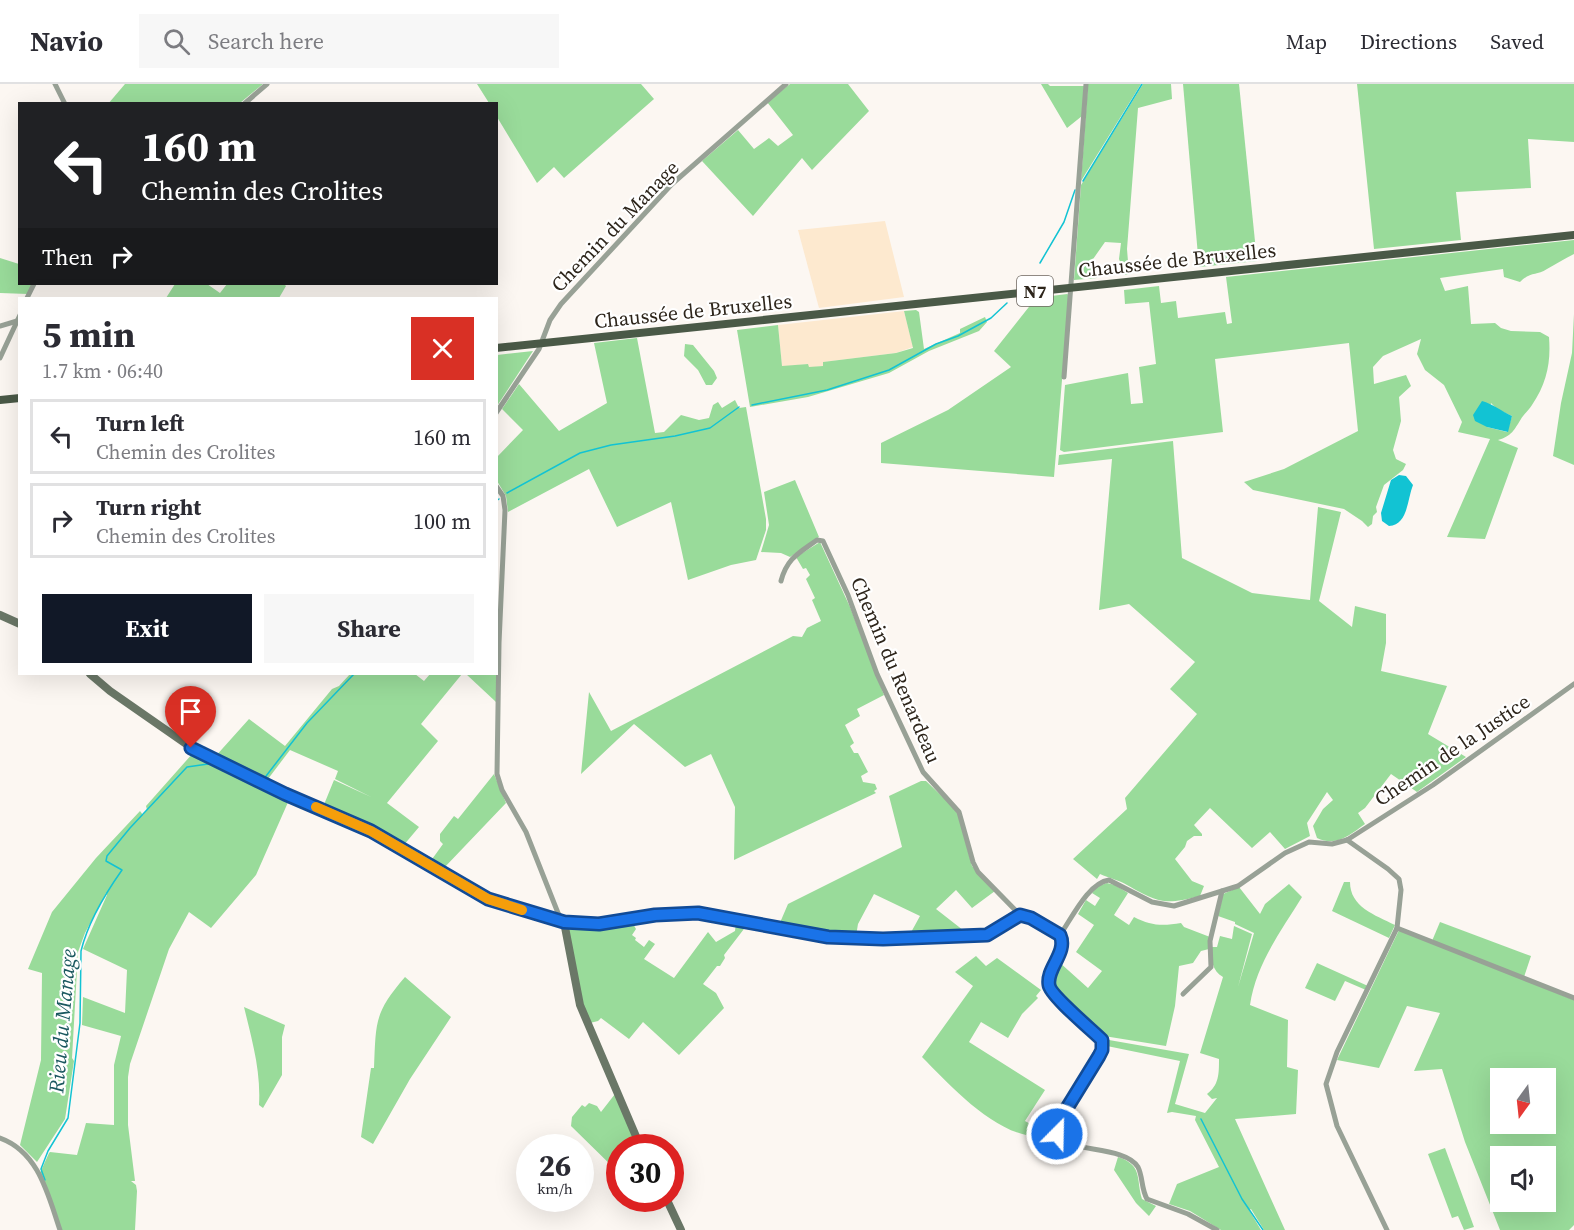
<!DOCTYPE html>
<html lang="en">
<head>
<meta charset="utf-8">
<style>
  :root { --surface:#fff; --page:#f7f7f7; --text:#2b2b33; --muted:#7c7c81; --line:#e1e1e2; --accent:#111827 }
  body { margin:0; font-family:"Source Serif 4",serif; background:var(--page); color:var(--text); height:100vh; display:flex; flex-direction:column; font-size:22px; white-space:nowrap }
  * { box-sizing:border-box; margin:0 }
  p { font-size:20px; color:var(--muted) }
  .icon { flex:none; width:33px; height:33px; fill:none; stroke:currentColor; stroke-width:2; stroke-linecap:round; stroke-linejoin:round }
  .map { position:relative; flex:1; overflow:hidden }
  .sheet { position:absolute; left:18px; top:213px; width:480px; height:378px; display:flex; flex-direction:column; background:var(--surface); border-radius:0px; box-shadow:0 6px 24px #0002 }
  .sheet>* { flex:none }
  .banner { position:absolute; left:18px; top:18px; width:480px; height:183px; border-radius:0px; box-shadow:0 6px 24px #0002; background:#202124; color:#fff; overflow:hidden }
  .needle { width:39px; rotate:195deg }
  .buttons { position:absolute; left:1490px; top:984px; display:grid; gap:12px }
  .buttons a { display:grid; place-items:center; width:66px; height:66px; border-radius:0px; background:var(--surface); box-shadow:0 6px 24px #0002; font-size:30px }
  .speed { position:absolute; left:516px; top:1050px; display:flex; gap:12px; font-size:30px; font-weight:700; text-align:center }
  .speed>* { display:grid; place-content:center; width:78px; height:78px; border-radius:50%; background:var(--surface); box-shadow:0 6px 24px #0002; line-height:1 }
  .speed small { font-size:15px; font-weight:400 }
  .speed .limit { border:9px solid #d22; background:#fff; color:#111 }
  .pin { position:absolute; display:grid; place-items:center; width:51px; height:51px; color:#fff; margin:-62px -26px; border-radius:50% 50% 50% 0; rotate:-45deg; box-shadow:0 0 6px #0007 }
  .pin .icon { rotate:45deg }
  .me { position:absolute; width:66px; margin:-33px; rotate:23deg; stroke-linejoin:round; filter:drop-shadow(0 0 4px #0008) }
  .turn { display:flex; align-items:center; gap:21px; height:126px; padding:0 24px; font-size:27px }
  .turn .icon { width:78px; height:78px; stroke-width:2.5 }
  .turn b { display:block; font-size:42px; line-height:51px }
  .then { display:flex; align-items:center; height:57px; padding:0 24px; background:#0003; gap:12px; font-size:22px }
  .round { display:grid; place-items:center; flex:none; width:63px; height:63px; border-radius:0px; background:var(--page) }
  .headline { display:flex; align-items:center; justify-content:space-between; height:102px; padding:0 24px }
  h1 { font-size:36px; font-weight:700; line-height:45px }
  .cta { display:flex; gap:12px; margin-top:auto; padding:12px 24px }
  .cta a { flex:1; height:69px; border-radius:0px; background:var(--accent); color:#fff; font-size:24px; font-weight:700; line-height:69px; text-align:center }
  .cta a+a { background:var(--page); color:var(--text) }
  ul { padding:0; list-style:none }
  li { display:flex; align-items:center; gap:18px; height:75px; margin:0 12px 9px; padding:0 12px; border:3px solid var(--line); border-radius:0px }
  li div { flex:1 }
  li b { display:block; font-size:22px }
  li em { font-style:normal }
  header { display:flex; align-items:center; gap:36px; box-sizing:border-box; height:84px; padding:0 30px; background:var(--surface); border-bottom:2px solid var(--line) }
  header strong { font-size:28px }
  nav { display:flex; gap:33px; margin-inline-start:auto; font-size:21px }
  .search { width:420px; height:54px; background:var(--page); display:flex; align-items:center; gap:15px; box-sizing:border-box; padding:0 21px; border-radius:0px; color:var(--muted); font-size:22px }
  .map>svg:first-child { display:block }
  .built { fill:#fde9cf }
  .green { fill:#99db9a; fill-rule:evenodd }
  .water { fill:#12c3d3 }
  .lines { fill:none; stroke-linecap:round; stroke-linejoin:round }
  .stream { stroke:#12c3d3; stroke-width:1.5 }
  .street { stroke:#98a196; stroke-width:5 }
  .secondary { stroke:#6a7767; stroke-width:8 }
  .primary { stroke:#4a5947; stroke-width:8 }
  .route-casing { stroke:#114b97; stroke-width:15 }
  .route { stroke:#1a73e8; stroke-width:10 }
  .slow { stroke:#f59e0b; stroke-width:10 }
  .labels { text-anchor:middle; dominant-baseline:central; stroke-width:4.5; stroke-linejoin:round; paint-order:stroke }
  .shield { fill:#fff; stroke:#6c665f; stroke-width:1.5 }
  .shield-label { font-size:18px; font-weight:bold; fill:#2d251b }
  .street-label { font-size:20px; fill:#2d251b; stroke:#fff }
  .water-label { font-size:21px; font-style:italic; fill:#1a585f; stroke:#fff }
</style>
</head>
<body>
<header>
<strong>Navio</strong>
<div class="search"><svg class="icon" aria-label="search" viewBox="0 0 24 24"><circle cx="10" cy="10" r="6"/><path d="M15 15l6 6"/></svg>Search here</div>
<nav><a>Map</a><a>Directions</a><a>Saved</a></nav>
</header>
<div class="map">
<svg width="1574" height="1146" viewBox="0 0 1574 1146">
  <rect width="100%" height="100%" fill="#fcf7f2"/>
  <g class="built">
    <polygon points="885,137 904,213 819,224 798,146"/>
    <polygon points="904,227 913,263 896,269 824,278 823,282 808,284 807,280 782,283 778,241"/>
  </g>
  <g class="green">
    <polygon points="125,0 263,0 240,19 108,20"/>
    <polygon points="477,0 641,0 654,15 564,94 554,83 537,99 497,33 496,20 489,19"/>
    <polygon points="790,0 848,0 869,27 812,86 802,74 753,132 702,77 738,46 754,65 769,54 778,62 793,51 767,18"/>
    <polygon points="1041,0 1048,0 1050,2 1084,2 1082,32 1067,44"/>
    <polygon points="1088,0 1141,0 1081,97"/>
    <polygon points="1143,0 1171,0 1172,15 1138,24 1127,165 1129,190 1125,191 1119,175 1121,159 1105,158 1091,178 1099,185 1097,194 1074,196 1081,101"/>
    <polygon points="1183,0 1239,0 1257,177 1199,183"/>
    <polygon points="1357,0 1574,0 1574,58 1528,55 1531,104 1456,108 1461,156 1374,165"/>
    <path d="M 1574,156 L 1574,170 C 1564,175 1556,180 1547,185 C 1536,192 1531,187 1520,198 L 1504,193 L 1503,185 L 1440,194 L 1445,207 L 1468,202 L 1471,240 L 1495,239 L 1501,244 L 1511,247 L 1540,248 L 1549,253 C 1551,278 1547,299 1532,321 C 1529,326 1523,331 1521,335 C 1514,346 1512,352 1498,356 L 1518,364 L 1485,455 L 1447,453 L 1490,355 L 1458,348 L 1462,338 L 1444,301 L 1425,286 L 1417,270 L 1421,255 L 1383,272 L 1373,283 L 1374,300 L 1406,291 L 1411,302 L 1399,313 L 1401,337 L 1393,366 L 1396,375 L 1406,380 L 1403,386 L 1384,401 L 1376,423 L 1377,428 L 1373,432 L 1372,440 L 1368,443 L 1362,437 L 1344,425 L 1253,406 L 1244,398 L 1284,385 L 1358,347 L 1349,259 L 1215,275 L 1223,348 L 1064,368 L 1060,366 L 1065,301 L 1128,289 L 1131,320 L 1143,319 L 1139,283 L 1156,280 L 1149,218 L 1125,220 L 1124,206 L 1159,202 L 1161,219 L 1176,217 L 1178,234 L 1225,228 L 1227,240 L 1232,239 L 1226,193 ZM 1491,319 L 1497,325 L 1512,332 L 1507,348 L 1487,343 Z"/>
    <polygon points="0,174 19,180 20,200 32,200 28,210 0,209"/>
    <polygon points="175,200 207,200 220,209 227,200 284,200 286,202 279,214 166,214"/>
    <polygon points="1067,210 1069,211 1054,393 881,379 881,359 948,326 1011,283 994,267 1036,214"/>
    <polygon points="916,226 919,228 924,265 960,249 960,245 985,233 987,238 979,247 929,267 889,289 808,313 750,323 737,246 778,241 782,282 808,280 809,283 823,282 823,278 896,269 913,264 904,227"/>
    <polygon points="1574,230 1574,381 1553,372 1561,319 1572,269"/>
    <polygon points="637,254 655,349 664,348 681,331 699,336 709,334 713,321 718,318 722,324 735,316 739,324 746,323 766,435 766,446 756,476 731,481 688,496 671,418 617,443 589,385 508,428 506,412 497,397 497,373 523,346 502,325 519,300 559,347 607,319 594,259"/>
    <polygon points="685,260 693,261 714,287 717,294 712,301 706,301 698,286 684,272"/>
    <polygon points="533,267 497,322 497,271"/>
    <path d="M 1173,357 L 1182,474 L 1252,509 L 1310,516 L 1318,423 L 1341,428 L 1319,517 L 1352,543 L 1355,522 L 1386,530 L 1386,559 L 1381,587 L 1447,602 L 1428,650 L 1466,673 L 1417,708 L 1391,690 L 1365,724 L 1358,729 L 1365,740 C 1350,751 1336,763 1317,754 L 1313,742 L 1323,725 L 1333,716 L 1327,708 L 1307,739 L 1310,752 L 1285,765 L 1270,748 L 1252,764 L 1210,724 L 1194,741 L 1202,750 L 1202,752 L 1194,752 L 1187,757 L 1185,763 L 1175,775 L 1192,797 L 1204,802 L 1200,812 C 1164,821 1159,819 1127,801 C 1119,796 1109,794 1100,790 L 1097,795 L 1073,775 L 1127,725 L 1125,714 L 1197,630 L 1170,605 L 1195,578 L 1129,520 L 1099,526 L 1112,375 L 1058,381 L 1059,371 Z"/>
    <polygon points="795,396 819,453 790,473 781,469 761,468 769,441 764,408"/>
    <polygon points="820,458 850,523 884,611 857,625 860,632 845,641 854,659 850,662 854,669 858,669 868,688 861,692 863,698 875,700 877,705 874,707 876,709 734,776 735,723 711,670 685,683 634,640 581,690 589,608 611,647 793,552 802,553 807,544 821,537 812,516 815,514 806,495 810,491 806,484 803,485 796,473"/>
    <polygon points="350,590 415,590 424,597 430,590 462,590 421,640 438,657 387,719 419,743 403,762 371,743 323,723 334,696 371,713 335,695 338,687 290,666 268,695 262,697 214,674 249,635 285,662 332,605 339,602"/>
    <polygon points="466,590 496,590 496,618"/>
    <polygon points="193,669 289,716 256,791 211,844 189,828 169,865 130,980 128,993 128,1041 135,1097 131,1097 136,1101 137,1107 135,1146 60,1146 40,1089 49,1069 50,1068 77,1071 86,1039 114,1041 114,981 121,952 82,941 83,913 125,929 127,886 83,865 107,811 106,809 85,849 78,868 72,974 74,977 65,1035 37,1078 20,1061 41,976 42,889 28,885 52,828 96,774 140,727 143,731 147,726 146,722"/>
    <polygon points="494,690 506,719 443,785 430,778 443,760 440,757 440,750 454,732 458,735"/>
    <polygon points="921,697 926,697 950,720 958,730 972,782 995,807 972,824 956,806 936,825 968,850 909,852 920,832 874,810 858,840 856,852 803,846 779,841 788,820 902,763 889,712"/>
    <path d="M 1344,798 L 1350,798 C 1350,823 1375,831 1395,841 L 1389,854 L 1332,827 Z"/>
    <path d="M 1107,799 L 1115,801 L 1128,809 L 1114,831 L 1129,841 L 1134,833 C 1151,842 1163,842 1181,839 L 1184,843 L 1210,853 L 1209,865 L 1201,867 L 1193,879 L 1179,882 L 1175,922 L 1166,962 L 1104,952 L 1058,911 L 1051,900 L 1059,878 L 1088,904 L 1102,887 L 1076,868 L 1094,841 L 1078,830 L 1086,816 L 1095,822 L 1100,814 L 1092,809 L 1096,803 Z"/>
    <path d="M 1289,800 L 1302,813 C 1281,847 1256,880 1250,921 L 1288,936 L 1287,983 L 1298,986 L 1296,1030 L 1235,1035 L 1285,1146 L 1264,1146 L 1251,1125 L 1249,1126 L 1261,1146 L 1221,1146 L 1190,1127 L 1169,1120 L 1177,1100 L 1219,1083 L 1195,1036 L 1196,1032 L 1172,1028 L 1167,1029 L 1180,977 L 1107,962 L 1106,957 L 1109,956 L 1189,970 L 1175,1020 L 1205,1029 L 1217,1014 L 1212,1015 L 1207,1010 C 1219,1001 1219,990 1219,975 L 1200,969 L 1223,893 C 1212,887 1211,875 1211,863 L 1217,863 L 1220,852 L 1232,855 L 1234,842 L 1252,850 L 1238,903 L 1254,849 L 1235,840 L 1235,838 L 1218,832 L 1223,810 L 1239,803 L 1260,830 L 1265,820 Z"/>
    <polygon points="632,838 636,845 632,851 636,854 635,856 644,863 649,856 655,860 644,875 674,894 708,848 716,858 735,847 736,839 747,841 724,871 725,874 720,882 717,882 703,900 716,909 724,924 679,971 643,938 629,955 601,934 598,937 590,939 581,915 568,844 571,842 597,843"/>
    <polygon points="1440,838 1531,872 1524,893 1432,857"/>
    <path d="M 1399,846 L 1574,916 L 1574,1141 L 1569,1146 L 1500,1146 L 1465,1058 L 1442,985 L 1414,987 L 1440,929 L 1407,922 L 1379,984 L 1337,976 ZM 1500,994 L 1545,994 L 1545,1040 L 1500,1040 ZM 1500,1072 L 1545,1072 L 1545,1118 L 1500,1118 Z"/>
    <path d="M 976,872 L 986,882 L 997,874 L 1041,906 L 1036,912 L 1038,914 L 1022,930 L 1008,954 L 981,938 L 969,958 L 1045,1006 L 1025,1037 L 1051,1052 C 1003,1061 952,1003 922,973 L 973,902 L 955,888 Z"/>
    <polygon points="1317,879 1368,902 1366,906 1345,897 1335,917 1305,904"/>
    <path d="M 405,893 L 451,933 L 410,995 L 373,1060 L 361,1053 L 371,984 L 374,984 C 376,938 374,929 405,893 Z"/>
    <path d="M 244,923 L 285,941 L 282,953 L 282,991 L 263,1024 L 259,1021 C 261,987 252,956 244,923 Z"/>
    <polygon points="615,1010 637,1063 620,1064 619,1089 571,1042 572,1033 582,1021 585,1023 589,1019 597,1022 601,1028"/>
    <polygon points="1445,1064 1474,1143 1464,1146 1458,1132 1452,1134 1428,1070"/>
    <path d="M 1118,1073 C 1143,1081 1136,1095 1142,1115 L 1156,1122 L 1149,1132 L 1136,1119 L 1114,1086 Z"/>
  </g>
  <g class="water">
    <path d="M 1482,317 C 1493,320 1501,327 1512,332 L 1508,348 L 1487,343 L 1475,337 L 1473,331 Z"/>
    <path d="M 1399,391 L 1406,392 L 1413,401 C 1407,416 1408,441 1389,442 L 1382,437 L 1381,429 L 1391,396 Z"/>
  </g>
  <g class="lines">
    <g class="stream">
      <polyline points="1083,97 1142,0"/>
      <polyline points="1040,179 1064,138 1075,106"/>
      <polyline points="752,321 827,306 889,286 936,260 958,252 991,234 1007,219"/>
      <polyline points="507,409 580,369 611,361 675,352 710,344 739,323"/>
      <polyline points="496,417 499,415"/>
      <polyline points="263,696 307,639 354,590"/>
      <polyline points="1201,1035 1242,1115 1263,1146"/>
      <path d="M 45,1096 L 41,1085 L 48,1067 L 68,1034 L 80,939 L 81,867 C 88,838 105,810 122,786 L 106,777 L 107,772 L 130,744 L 187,683 L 208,680"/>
    </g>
    <g class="street">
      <polyline points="55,0 65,20"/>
      <polyline points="244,20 267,0"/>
      <polyline points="27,214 34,200"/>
      <polyline points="0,242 17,237"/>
      <polyline points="0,274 20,231"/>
      <polyline points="1064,293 1086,0"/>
      <polyline points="496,329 539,265 550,236 561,220 672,100 786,0"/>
      <polyline points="496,402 503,412 505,426 499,559 497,690 502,706 526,748 558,829 564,838 599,840 655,831 698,829 804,849 869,855 987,851 1020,831 1031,834 1060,851"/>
      <path d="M 781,497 C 787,474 799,469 817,456 L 823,457 L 848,511 L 877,590 L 923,688 L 959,728 L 973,778 L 978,788 L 1020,831"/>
      <polyline points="1347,756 1388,785 1399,795 1401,806 1397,844 1337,968 1326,1000 1337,1042 1387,1146"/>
      <polyline points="1397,844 1574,914"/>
      <polyline points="1183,910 1211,883 1210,857 1222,807"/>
      <path d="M 0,1054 C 39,1068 48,1111 60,1146"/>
      <path d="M 1217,1146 L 1188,1130 L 1147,1115 C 1141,1104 1143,1093 1138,1083 C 1127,1065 1086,1067 1067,1059 C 1063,1057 1060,1053 1057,1050 C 1063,1019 1103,984 1102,956 L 1051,908 C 1043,888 1068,870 1060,851 C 1072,834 1088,799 1109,796 L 1152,818 L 1174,822 L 1238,802 L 1285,769 L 1309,758 L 1332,760 L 1347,756 L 1433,701 L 1574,600"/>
    </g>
    <g class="secondary">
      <polyline points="0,531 20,540"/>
      <polyline points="90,590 110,607 202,671 285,710 371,747 488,815 564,838 580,921 641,1064"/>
      <polyline points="666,1114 681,1146"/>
    </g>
    <g class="primary">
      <polyline points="496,264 1574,151"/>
      <polyline points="0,316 20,314"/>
    </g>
  </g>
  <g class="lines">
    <defs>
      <path id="route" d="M 191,664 L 285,710 L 371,747 L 488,815 L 564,838 L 599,840 L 655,831 L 698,829 L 828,853 L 883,855 L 987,851 L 1020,831 L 1031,834 L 1060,851 C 1068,869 1046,884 1049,901 C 1050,911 1093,947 1102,956 L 1102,966 L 1099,972 L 1059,1037 L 1057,1050"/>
    </defs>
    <use href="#route" class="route-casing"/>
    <use href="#route" class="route"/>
    <polyline class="slow" points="316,723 371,747 488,815 522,826"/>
  </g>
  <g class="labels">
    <rect class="shield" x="1017" y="192" width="36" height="30" rx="4.5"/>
    <g class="shield-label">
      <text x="1035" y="207">N7</text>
    </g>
    <g class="street-label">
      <text transform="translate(615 142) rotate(-46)">Chemin du Manage</text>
      <text transform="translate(1177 176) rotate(-6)">Chaussée de Bruxelles</text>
      <text transform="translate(693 227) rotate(-6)">Chaussée de Bruxelles</text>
      <text transform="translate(896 586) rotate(67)">Chemin du Renardeau</text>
      <text transform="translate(1452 666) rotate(-34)">Chemin de la Justice</text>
    </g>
    <g class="water-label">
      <text transform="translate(62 937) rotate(-85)">Rieu du Manage</text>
    </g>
  </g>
</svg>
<div class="buttons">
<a><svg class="needle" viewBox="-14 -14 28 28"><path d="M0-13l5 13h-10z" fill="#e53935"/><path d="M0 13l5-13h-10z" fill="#7c7c81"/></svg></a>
<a><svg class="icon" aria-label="sound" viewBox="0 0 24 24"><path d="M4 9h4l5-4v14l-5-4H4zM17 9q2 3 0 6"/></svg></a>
</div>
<div class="speed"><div>26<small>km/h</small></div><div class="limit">30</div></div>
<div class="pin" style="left:191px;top:664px;background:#d93025"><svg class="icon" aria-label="arrive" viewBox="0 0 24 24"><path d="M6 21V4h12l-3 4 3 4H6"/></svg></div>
<svg class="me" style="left:1057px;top:1050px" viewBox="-20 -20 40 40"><circle r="17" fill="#1a73e8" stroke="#fff" stroke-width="3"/><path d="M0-11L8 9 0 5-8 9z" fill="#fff"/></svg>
<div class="banner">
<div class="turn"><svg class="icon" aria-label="left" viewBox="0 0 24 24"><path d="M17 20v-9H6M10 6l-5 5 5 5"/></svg><div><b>160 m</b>Chemin des Crolites</div></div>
<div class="then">Then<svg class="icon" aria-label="right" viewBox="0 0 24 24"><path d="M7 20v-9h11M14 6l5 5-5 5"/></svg></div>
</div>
<section class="sheet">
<div class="headline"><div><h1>5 min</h1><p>1.7 km · 06:40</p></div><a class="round" style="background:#d93025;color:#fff"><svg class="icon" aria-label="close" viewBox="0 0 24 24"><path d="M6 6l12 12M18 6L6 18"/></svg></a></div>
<ul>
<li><svg class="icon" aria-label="left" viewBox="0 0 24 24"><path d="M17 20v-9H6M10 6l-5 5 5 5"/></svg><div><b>Turn left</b><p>Chemin des Crolites</p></div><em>160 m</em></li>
<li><svg class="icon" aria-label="right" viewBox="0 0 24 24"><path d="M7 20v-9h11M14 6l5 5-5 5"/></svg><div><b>Turn right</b><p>Chemin des Crolites</p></div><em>100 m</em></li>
</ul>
<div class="cta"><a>Exit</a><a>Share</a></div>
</section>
</div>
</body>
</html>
